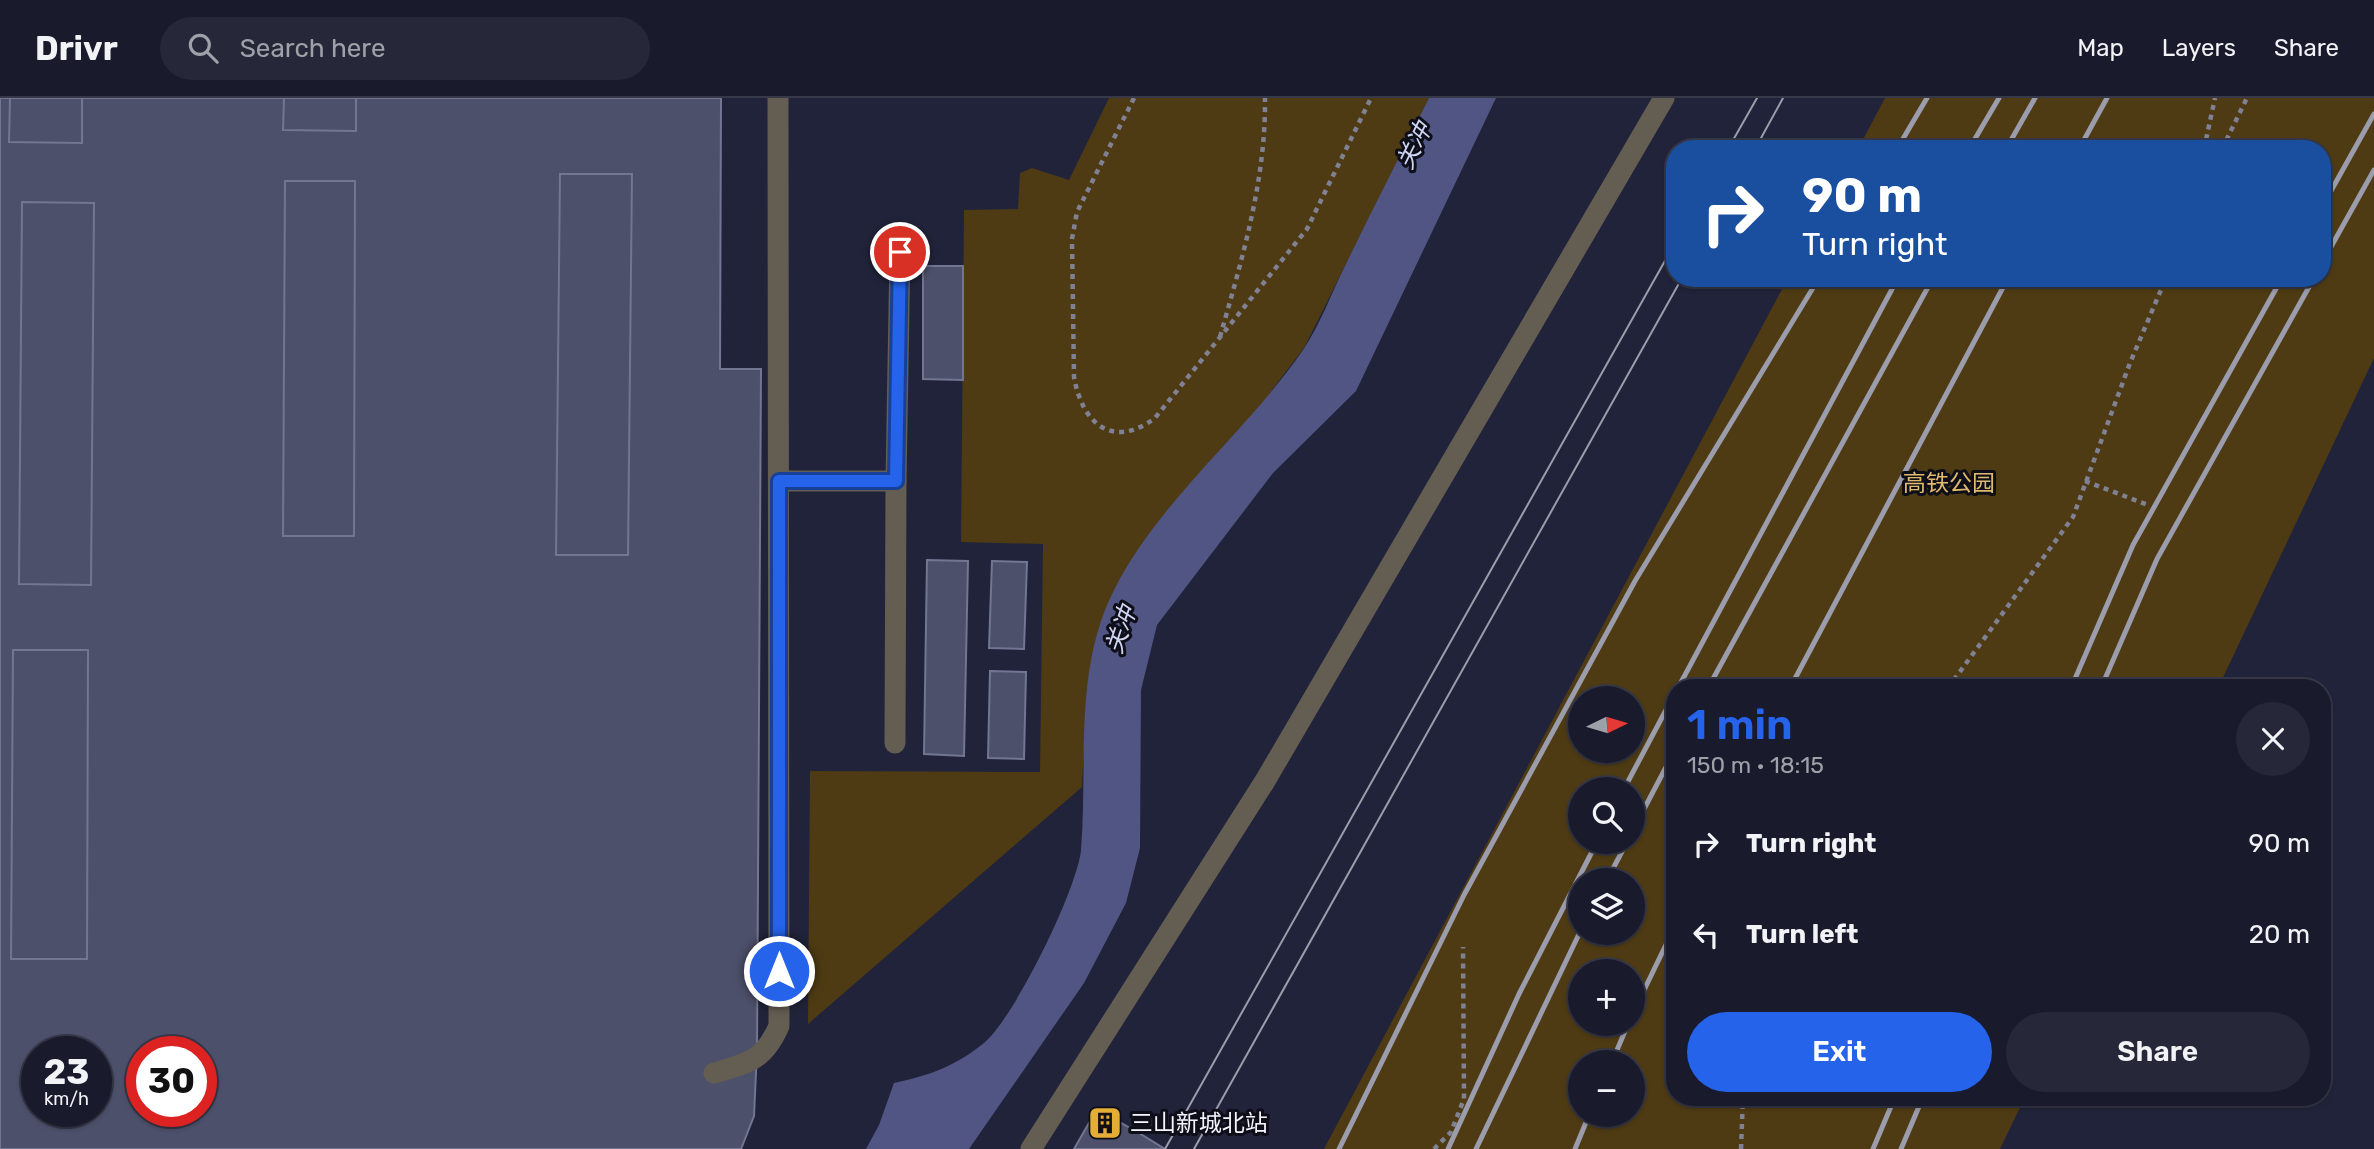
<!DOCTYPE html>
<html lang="en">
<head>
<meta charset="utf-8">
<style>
  :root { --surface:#191a2c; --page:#262738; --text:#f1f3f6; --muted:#9fa1a9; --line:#373848; --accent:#2563eb }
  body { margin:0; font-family:Rubik,"Noto Sans SC",sans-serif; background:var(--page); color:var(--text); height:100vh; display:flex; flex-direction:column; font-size:26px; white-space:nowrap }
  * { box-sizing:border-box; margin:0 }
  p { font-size:23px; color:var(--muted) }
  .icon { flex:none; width:38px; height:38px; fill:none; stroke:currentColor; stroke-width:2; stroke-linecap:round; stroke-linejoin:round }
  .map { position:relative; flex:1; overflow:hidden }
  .drawer { position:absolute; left:1666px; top:581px; width:665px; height:427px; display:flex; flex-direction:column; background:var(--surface); border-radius:28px; box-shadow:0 2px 5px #0004,0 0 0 2px var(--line) }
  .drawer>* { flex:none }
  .hud { position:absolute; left:1666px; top:42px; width:665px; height:147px; border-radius:28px; box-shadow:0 2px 5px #0004,0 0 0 2px var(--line); background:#1a4fa0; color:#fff; overflow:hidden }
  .needle { width:46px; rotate:85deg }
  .fabs { position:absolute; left:1568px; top:588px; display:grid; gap:14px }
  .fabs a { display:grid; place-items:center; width:77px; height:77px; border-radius:50%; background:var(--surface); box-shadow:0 2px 5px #0004,0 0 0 2px var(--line); font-size:35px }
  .speed { position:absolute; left:21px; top:938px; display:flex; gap:14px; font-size:35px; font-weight:700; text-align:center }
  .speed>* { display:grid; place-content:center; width:91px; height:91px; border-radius:50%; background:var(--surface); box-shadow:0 2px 5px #0004,0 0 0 2px var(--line); line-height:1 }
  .speed small { font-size:18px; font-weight:400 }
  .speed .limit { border:10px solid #d22; background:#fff; color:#111 }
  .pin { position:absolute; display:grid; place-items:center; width:60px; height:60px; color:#fff; margin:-30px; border:4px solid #fff; border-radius:50%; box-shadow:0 2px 7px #0007 }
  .me { position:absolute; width:77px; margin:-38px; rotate:0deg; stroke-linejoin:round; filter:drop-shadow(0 0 5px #0008) }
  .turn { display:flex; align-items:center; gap:24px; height:147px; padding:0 21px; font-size:32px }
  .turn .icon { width:91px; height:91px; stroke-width:2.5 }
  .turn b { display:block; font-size:49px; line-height:60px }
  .round { display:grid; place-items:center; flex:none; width:74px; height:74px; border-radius:37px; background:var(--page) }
  .overview { display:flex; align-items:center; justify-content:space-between; height:119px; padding:0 21px }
  h1 { font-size:42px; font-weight:600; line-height:52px; color:var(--accent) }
  .action { display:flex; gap:14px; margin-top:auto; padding:14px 21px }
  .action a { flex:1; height:80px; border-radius:42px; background:var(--accent); color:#fff; font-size:28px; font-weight:600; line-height:80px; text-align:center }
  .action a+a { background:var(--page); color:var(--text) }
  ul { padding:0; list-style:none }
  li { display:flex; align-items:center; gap:21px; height:91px; padding:0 21px }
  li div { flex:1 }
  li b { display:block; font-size:26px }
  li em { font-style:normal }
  header { display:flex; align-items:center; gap:42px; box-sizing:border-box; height:98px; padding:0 35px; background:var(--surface); border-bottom:2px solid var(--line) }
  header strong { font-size:33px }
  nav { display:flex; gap:38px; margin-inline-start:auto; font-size:24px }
  .search { width:490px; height:63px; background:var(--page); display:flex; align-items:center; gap:18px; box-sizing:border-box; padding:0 24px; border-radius:38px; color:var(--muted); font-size:26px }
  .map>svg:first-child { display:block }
  .green { fill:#4e3b14; fill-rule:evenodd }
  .water { fill:#505583 }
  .building { fill:#4d506a; stroke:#727692; stroke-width:2; fill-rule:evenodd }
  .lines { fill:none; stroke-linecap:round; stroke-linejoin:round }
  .path { stroke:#808192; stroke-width:4.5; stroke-dasharray:5 5; stroke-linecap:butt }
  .lane { stroke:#635d52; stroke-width:21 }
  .street { stroke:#635d52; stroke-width:21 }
  .tram { stroke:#9b9cac; stroke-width:2 }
  .rail { stroke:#9b9cac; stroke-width:5 }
  .route-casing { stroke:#184099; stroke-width:18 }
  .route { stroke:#2563eb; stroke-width:12 }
  .labels { text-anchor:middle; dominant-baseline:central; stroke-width:6; stroke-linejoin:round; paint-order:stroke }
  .park-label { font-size:23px; fill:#e0b96d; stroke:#0d0e18 }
  .poi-label { font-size:23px; fill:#f3f4fe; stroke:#0d0e18; text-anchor:start }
  .water-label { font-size:24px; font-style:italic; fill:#cfd4f2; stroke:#0d0e18 }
</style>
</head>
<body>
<header>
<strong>Drivr</strong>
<div class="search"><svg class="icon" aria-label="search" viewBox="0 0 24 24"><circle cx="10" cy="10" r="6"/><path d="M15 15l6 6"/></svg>Search here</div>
<nav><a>Map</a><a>Layers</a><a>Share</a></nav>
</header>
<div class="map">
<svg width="2374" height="1051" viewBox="0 0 2374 1051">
  <rect width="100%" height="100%" fill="#21233a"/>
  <g class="green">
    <polygon points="1109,0 1429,0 1304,250 1272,292 1087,588 1082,689 808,926 810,673 1040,674 1043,446 961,444 964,112 1018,111 1020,75 1032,70 1069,82"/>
    <path d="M 1885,0 L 2374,0 L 2374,260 L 2218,590 L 1675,590 L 1675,999 L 2025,999 L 2000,1051 L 1324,1051 L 1788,180 L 2322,180 L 2322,51 L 1858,51 ZM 1580,600 L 1633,600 L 1633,653 L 1580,653 ZM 1580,691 L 1633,691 L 1633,744 L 1580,744 ZM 1580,782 L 1633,782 L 1633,835 L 1580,835 ZM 1580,873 L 1633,873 L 1633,926 L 1580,926 ZM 1580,964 L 1633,964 L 1633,1017 L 1580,1017 Z"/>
  </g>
  <path class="water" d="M 1429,0 L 1496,0 L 1356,293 L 1273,375 L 1157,527 L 1141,592 L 1140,750 L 1126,805 L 1084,885 L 969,1051 L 866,1051 L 879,1027 L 894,985 C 930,977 954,969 984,945 C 1014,920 1077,792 1081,752 C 1088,665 1073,573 1114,492 C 1160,401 1245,336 1303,252 C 1320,227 1331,196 1345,168 C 1372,112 1401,56 1429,0 Z"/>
  <g class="building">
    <path d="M 0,0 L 721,0 L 720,271 L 761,271 L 757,952 L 754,1018 L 741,1051 L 0,1051 ZM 37,954 L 96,954 L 96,1013 L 37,1013 ZM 142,954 L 201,954 L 201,1013 L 142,1013 Z"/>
    <polygon points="10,0 82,0 82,45 9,44"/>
    <polygon points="284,0 356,0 356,33 283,32"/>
    <polygon points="560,76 632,76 628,457 556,457"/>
    <polygon points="285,83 355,83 354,438 283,438"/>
    <polygon points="22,104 94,105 91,487 19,486"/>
    <polygon points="923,168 963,168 963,282 923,281"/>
    <polygon points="927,462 968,463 964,658 924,656"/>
    <polygon points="992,463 1027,464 1024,551 989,550"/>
    <polygon points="13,552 88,552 87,861 11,861"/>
    <polygon points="990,573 1026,574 1024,661 988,660"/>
    <polygon points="1097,1011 1144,1038 1165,1051 1074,1051"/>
  </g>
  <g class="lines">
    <g class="path">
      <path d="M 1134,0 L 1077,114 L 1072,141 L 1074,279 C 1082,325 1112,352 1155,320 L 1307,131 L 1371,0"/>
      <polyline points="2204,51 2215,0"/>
      <polyline points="2222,51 2247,0"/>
      <path d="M 1220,239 C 1242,161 1266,82 1265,0"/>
      <polyline points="2085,383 2148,407"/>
      <polyline points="1948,590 2073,419 2130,265 2166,180"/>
      <polyline points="1434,1051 1451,1034 1464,1001 1463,849"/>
      <polyline points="1741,1051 1743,999"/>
    </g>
    <g class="lane">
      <polyline points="779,383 896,383 895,645"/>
      <polyline points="896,383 900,154"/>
    </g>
    <g class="street">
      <path d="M 714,975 C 749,965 764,962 779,928 L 778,0"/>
      <polyline points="1031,1051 1265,683 1664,0"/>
    </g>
    <g class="tram">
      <polyline points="1728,51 1757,0"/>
      <polyline points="1755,51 1783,0"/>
      <polyline points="1165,1051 1675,145"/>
      <polyline points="1194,1051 1682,180"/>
    </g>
    <g class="rail">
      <polyline points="1897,51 1927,0"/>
      <polyline points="1969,51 1999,0"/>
      <polyline points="2006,51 2035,0"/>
      <polyline points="2079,51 2107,0"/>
      <polyline points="2322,109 2374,16"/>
      <polyline points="2322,165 2374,72"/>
      <polyline points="1678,590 1898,180"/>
      <polyline points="1708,590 1933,180"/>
      <polyline points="1790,590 2008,180"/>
      <polyline points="2071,590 2133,447 2282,180"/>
      <polyline points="2101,590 2157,461 2314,180"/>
      <polyline points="1624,691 1675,595"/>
      <polyline points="1633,732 1675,652"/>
      <polyline points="1607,782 1627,744"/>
      <polyline points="1633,915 1675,828"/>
      <polyline points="1612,964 1628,926"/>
      <polyline points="1339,1051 1464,797 1635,483 1819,180"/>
      <polyline points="1448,1051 1519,896 1597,744"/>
      <polyline points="1476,1051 1580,834"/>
      <polyline points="1575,1051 1589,1017"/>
      <polyline points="1873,1051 1895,999"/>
      <polyline points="1901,1051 1923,999"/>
    </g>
  </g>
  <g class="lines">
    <defs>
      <polyline id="route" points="779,873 779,383 896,383 900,154"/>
    </defs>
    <use href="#route" class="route-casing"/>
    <use href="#route" class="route"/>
  </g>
  <defs>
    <symbol id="building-square" viewBox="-11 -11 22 22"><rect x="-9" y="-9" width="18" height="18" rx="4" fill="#e4ae35" stroke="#0d0e18"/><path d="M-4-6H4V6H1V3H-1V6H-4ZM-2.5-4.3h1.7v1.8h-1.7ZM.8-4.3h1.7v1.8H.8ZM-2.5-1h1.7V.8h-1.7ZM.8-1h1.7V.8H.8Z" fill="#111"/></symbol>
  </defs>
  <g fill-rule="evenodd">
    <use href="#building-square" x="1086" y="1006" width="38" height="38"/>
  </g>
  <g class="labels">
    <g class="park-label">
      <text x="1949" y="385">高铁公园</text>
    </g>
    <g class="poi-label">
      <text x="1130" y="1025">三山新城北站</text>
    </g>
    <g class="water-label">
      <text transform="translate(1414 48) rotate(-64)">关冲</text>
      <text transform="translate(1121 532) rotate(-71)">关冲</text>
    </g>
  </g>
</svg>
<div class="fabs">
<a><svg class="needle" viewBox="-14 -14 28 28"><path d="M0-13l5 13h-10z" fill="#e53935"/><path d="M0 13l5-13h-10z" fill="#9fa1a9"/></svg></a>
<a><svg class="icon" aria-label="search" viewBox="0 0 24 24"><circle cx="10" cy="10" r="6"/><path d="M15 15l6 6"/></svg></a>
<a><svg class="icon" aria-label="layers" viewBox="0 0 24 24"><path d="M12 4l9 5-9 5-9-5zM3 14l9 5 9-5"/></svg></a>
<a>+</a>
<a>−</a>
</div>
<div class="speed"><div>23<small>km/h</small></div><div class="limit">30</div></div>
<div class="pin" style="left:900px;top:154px;background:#d93025"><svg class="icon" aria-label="arrive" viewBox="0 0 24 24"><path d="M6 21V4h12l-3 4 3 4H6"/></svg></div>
<svg class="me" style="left:779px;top:873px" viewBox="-20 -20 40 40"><circle r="17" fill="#2563eb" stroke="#fff" stroke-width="3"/><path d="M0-11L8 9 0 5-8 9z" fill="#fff"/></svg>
<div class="hud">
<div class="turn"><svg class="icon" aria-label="right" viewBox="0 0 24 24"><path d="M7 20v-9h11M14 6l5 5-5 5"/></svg><div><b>90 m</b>Turn right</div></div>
</div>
<section class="drawer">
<div class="overview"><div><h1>1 min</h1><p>150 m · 18:15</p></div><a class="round"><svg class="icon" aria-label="close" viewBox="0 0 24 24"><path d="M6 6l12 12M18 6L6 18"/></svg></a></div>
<ul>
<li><svg class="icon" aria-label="right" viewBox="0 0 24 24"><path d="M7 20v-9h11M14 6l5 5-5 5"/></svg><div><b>Turn right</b></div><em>90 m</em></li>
<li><svg class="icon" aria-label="left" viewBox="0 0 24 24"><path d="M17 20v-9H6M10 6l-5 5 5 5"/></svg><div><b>Turn left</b></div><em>20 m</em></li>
</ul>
<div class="action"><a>Exit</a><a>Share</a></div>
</section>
</div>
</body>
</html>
